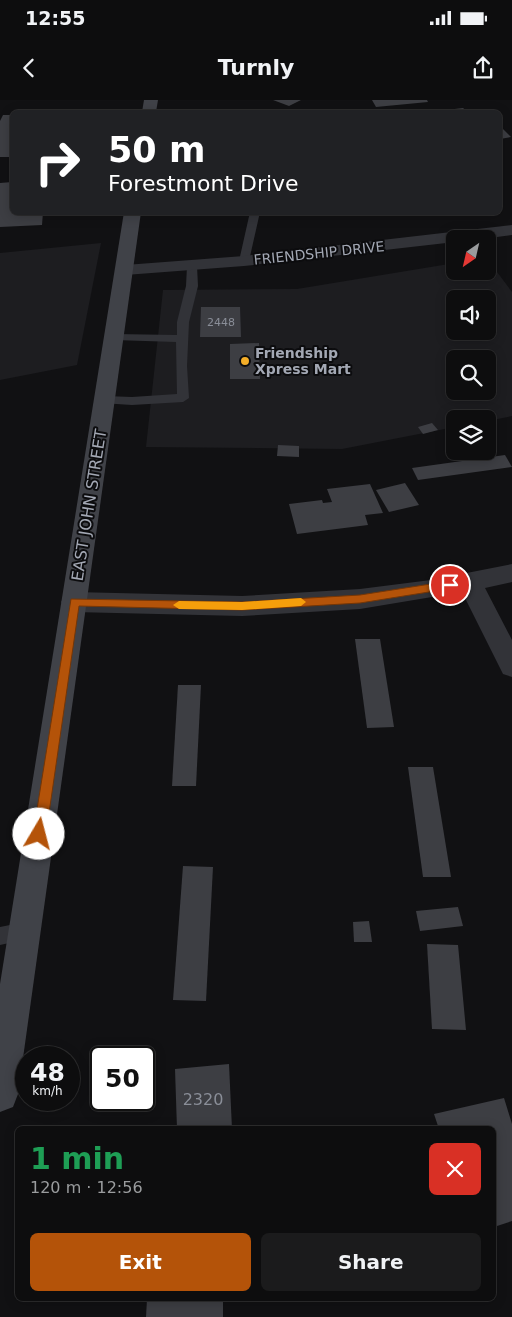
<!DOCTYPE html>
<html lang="en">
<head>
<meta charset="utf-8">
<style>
  :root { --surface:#0d0d0e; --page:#1b1b1c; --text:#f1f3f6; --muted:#9a9c9e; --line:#2d2d2e; --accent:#b45309 }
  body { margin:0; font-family:"DejaVu Sans",sans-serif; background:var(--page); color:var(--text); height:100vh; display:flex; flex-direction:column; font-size:19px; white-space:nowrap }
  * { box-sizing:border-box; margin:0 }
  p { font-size:16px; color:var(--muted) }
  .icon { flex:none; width:28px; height:28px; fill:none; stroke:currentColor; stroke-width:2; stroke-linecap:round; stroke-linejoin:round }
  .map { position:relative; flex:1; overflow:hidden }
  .panel { position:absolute; left:15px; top:1026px; width:481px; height:175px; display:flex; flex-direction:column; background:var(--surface); border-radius:8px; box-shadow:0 2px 12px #0003,0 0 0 1px var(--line) }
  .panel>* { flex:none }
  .top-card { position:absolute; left:10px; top:10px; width:492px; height:105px; border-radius:8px; box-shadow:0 2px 12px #0003,0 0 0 1px var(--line); background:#202124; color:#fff; overflow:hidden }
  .needle { width:32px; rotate:214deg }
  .fabs { position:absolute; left:446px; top:130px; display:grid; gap:10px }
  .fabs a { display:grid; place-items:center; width:50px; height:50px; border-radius:8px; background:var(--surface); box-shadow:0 2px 12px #0003,0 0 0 1px var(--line); font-size:25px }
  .speed { position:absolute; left:15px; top:946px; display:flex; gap:10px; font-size:25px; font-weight:700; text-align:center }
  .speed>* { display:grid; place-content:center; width:65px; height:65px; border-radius:50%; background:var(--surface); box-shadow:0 2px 12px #0003,0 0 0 1px var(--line); line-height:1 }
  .speed small { font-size:12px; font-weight:400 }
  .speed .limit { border:2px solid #111; border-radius:8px; background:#fff; color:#111 }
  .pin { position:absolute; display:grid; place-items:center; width:42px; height:42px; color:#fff; margin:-21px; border:2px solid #fff; border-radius:50%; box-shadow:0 1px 5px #0007 }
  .me { position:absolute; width:55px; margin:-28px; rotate:8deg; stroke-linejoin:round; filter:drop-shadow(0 0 4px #0008) }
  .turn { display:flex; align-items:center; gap:18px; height:105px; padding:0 15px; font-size:22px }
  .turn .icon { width:65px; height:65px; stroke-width:2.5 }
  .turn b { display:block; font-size:35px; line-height:42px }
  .round { display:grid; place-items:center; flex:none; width:52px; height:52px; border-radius:8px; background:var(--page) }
  .summary { display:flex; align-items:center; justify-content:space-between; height:85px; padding:0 15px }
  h1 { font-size:30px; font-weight:600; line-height:38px; color:#1e9e55 }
  .action { display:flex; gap:10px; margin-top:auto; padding:10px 15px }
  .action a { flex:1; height:58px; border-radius:8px; background:var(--accent); color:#fff; font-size:20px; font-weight:600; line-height:58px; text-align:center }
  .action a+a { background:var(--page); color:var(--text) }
  .status { display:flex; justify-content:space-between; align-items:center; height:35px; padding:0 25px; background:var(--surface); direction:ltr }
  .status svg { height:14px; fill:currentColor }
  header { display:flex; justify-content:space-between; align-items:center; height:65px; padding:0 15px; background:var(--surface); font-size:22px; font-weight:600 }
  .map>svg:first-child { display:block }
  .built { fill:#1d1d20; fill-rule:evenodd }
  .building { fill:#3d3e43 }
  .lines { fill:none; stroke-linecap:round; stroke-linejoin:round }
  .service { fill:#323338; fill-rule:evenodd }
  .minor { fill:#323338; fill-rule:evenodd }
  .secondary { fill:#404248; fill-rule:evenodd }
  .route { fill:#b45309; stroke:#753606 }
  .slow { fill:#f59e0b }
  .poi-dot { fill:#f4ae28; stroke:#0c0c0e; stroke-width:2 }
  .labels { text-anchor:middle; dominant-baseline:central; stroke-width:4; stroke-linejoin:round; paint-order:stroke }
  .far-number-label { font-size:11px; fill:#8a8e98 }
  .far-street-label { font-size:14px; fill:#a3a8b4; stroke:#0c0c0e }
  .far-poi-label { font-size:14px; font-weight:bold; fill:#a3a8b4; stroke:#0c0c0e; text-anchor:start }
  .street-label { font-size:16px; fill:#a3a8b4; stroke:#0c0c0e }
  .near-number-label { font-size:16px; fill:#8a8e98 }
</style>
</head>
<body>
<div class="status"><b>12:55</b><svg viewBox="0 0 49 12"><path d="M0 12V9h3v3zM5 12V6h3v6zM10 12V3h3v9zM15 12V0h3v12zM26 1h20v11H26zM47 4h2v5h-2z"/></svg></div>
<header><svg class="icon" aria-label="back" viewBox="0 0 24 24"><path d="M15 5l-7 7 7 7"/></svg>Turnly<svg class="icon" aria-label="share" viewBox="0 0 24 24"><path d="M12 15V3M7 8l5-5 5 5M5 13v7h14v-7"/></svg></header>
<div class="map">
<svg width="512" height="1217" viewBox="0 0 512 1217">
  <rect width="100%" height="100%" fill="#111113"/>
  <g class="built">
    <polygon points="101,143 77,265 0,280 0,153"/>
    <path d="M 488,160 L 512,192 L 512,316 L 488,321 L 488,319 L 455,319 L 455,327 L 342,349 L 146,347 L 163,190 L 297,189 L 455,163 L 455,171 L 488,171 ZM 455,199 L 488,199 L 488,231 L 455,231 ZM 455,259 L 488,259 L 488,291 L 455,291 Z"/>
  </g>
  <g class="building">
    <polygon points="273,0 301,0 289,6"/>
    <polygon points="372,0 427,0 428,2 376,7"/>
    <polygon points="463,8 468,12 448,12 446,10"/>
    <polygon points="3,15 12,15 12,57 0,57 0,21"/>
    <polygon points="500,28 502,28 511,37 500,39"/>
    <polygon points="12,82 12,112 43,112 42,125 0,127 0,83"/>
    <polygon points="201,207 240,207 241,237 200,237"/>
    <polygon points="259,243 260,279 230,279 230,244"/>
    <polygon points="432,323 438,330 423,334 418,327"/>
    <polygon points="278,345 299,346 299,357 277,356"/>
    <polygon points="505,355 512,367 418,380 412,368"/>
    <polygon points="405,383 419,405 389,412 376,390"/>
    <polygon points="370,384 383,413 365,415 368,425 297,434 289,404 322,400 323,403 332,402 327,389"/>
    <polygon points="355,539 380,539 394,627 367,628"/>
    <polygon points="178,585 201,585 196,686 172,686"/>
    <polygon points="408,667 433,667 451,777 423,777"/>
    <polygon points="183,766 213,767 206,901 173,900"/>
    <polygon points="458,807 463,826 420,831 416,811"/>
    <polygon points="369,821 372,842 354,842 353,822"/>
    <polygon points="427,844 458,845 466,930 432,929"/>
    <polygon points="229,964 232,1029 177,1029 175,969"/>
    <polygon points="504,998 512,1024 512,1121 494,1127 494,1029 439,1029 434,1014"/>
    <polygon points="147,1199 223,1199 223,1217 146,1217"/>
  </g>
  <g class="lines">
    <g class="service">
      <polygon points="250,112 260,112 249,161 244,164 239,161"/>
      <polygon points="192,163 197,166 198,186 189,222 187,266 189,298 183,302 132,305 101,303 99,300 105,296 132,297 177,294 176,242 114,240 108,237 114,234 177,235 177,222 186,186 187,166"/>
      <polygon points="25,822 32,824 35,831 32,838 0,845 0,827"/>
    </g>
    <g class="minor">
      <polygon points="512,125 512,135 482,139 455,139 455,142 244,166 125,175 119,174 116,170 119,166 125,165 244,156"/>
      <polygon points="512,464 512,482 485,488 512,540 512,577 503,574 462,492 360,509 242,516 74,512 65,509 61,502 65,495 74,492 242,496 360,489 431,480"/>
    </g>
    <g class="secondary">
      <polygon points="144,0 158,0 156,12 142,12"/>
      <polygon points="124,112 141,112 18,994 13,1007 0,1012 0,884"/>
    </g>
  </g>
  <polygon class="route" points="450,481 455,485 454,488 360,503 242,510 79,506 46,734 44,738 39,740 35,738 33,734 71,499 242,502 360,495"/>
  <polygon class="slow" points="301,498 306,502 301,506 242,510 179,509 173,505 179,501 242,502"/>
  <circle class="poi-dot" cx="245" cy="261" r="5"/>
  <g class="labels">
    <g class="far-number-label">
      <text x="221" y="222">2448</text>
    </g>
    <g class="far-street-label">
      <text transform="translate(319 153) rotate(-6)">FRIENDSHIP DRIVE</text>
    </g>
    <g class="far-poi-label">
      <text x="255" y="253">Friendship<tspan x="255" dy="16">Xpress Mart</tspan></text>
    </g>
    <g class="street-label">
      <text transform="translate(89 405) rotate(-81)">EAST JOHN STREET</text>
    </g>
    <g class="near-number-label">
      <text x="203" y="999">2320</text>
    </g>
  </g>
</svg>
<div class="fabs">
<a><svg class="needle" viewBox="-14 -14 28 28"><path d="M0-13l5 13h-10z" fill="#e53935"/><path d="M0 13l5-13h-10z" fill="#9a9c9e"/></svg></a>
<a><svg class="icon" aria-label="sound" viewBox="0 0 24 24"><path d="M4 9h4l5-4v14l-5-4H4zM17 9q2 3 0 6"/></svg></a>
<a><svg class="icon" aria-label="search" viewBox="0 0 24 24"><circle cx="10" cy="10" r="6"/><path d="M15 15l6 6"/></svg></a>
<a><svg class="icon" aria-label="layers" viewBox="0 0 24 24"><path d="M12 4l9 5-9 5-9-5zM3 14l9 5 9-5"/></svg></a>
</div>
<div class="speed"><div>48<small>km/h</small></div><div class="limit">50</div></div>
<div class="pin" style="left:450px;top:485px;background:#d93025"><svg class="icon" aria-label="arrive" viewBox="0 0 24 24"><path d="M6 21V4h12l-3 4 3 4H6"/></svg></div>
<svg class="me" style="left:39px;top:734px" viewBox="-20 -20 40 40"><circle r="19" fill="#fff"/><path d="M0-13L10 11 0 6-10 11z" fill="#b45309"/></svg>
<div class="top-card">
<div class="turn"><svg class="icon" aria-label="right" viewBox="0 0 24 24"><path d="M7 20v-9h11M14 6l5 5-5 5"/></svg><div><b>50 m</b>Forestmont Drive</div></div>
</div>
<section class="panel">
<div class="summary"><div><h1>1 min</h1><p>120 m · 12:56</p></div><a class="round" style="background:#d93025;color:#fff"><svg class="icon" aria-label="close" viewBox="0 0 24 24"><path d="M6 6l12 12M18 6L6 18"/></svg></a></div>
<div class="action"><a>Exit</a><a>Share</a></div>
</section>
</div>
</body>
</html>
